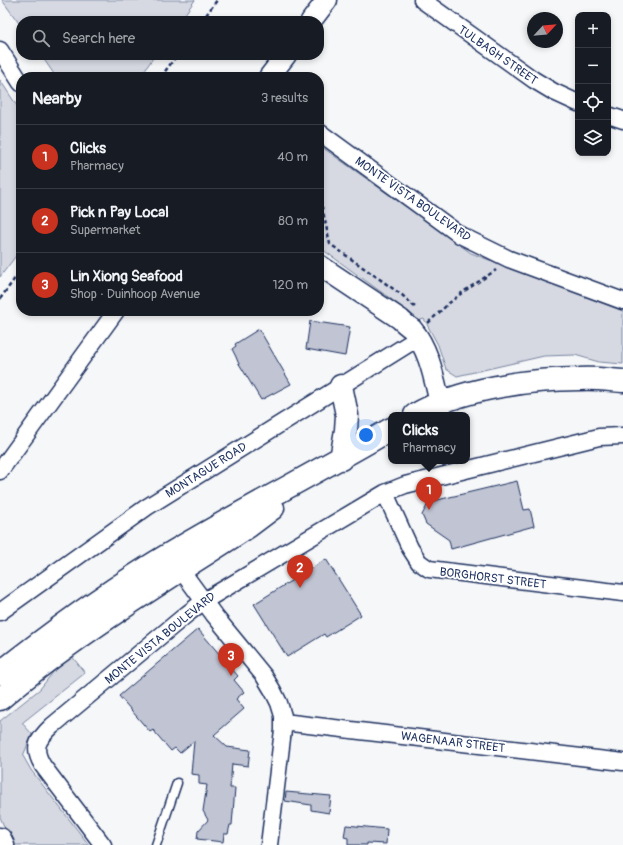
<!DOCTYPE html>
<meta charset="utf-8">
<style>
:root{--surface:#171b24;--page:#242831;--text:#f1f3f6;--muted:#9ea1a6;--line:#363941;--accent:#c8321e}
body{margin:0;font-family:Pangolin,sans-serif;background:var(--page);color:var(--text)}
.controls{position:absolute;right:12px;top:12px;display:grid;overflow:hidden;border-radius:8px;box-shadow:0 2px 6px #0003}
.controls button{width:36px;height:36px;display:grid;place-items:center;padding:0;border:0;border-bottom:1px solid var(--line);background:var(--surface);color:var(--text);font:20px sans-serif}
.compass{position:absolute;left:527px;top:12px;width:36px;height:36px;border-radius:50%;background:var(--surface);box-shadow:0 2px 6px #0003;rotate:64deg}
.you{position:absolute;left:366px;top:435px;width:14px;height:14px;margin:-10px;border:3px solid #fff;border-radius:50%;background:#1a73e8;box-shadow:0 0 0 6px #1a73e833}
.badge{display:grid;place-items:center;width:26px;height:26px;border-radius:50%;background:var(--accent);color:#fff;font-size:13px;font-weight:700}
.pin{position:absolute;translate:-50% -33px;filter:drop-shadow(0 1px 2px #0008)}
.pin::after{content:'';position:absolute;top:21px;width:14px;height:12px;background:inherit;clip-path:polygon(0 0,100% 0,50% 100%)}
.popup{position:absolute;left:388px;top:412px;width:82px;height:52px;box-sizing:border-box;display:grid;place-content:center;border-radius:8px;background:var(--surface);filter:drop-shadow(0 1px 3px #0005);font-size:13px;white-space:nowrap;color:var(--muted)}
.popup b{font-size:15px;color:var(--text)}
.popup::after{content:'';position:absolute;left:50%;top:100%;margin-left:-8px;border:8px solid transparent;border-top-color:var(--surface)}
.list{margin:0;padding:0;list-style:none}
h2{display:flex;justify-content:space-between;align-items:center;height:52px;margin:0;padding:0 16px;font-size:17px}
h2 small{font-size:13px;font-weight:400;color:var(--muted)}
.list li{display:grid;grid-template-columns:26px 1fr auto;gap:12px;align-items:center;box-sizing:border-box;height:64px;padding:0 16px;border-top:1px solid var(--line)}
.list b{display:block;font-size:15px;white-space:nowrap}
.list p{margin:0;font-size:13px;white-space:nowrap;color:var(--muted)}
.list em{font-size:13px;font-style:normal;color:var(--muted)}
.icon{flex:none;width:22px;height:22px;fill:none;stroke:currentColor;stroke-width:2;stroke-linecap:round;stroke-linejoin:round}
.map{position:relative;flex:none;width:623px;height:845px;overflow:hidden}
.search{position:absolute;background:var(--surface);box-shadow:0 2px 6px #0003;left:16px;top:16px;width:308px;height:44px;display:flex;align-items:center;gap:10px;box-sizing:border-box;padding:0 14px;border-radius:16px;color:var(--muted);font-size:15px}
.panel{position:absolute;background:var(--surface);box-shadow:0 2px 6px #0003;left:16px;top:72px;width:308px;height:244px;border-radius:16px}
.map>svg:first-child{display:block}
.green{fill:#d6d9e2;stroke:#7884a0}
.building{fill:#c0c4d3;stroke:#1b2f5e}
.lines{fill:none;stroke-linecap:round;stroke-linejoin:round}
.service-casing{stroke:#1b2f5e;stroke-width:11}
.minor-casing{stroke:#1b2f5e;stroke-width:19}
.tertiary-casing{stroke:#1b2f5e;stroke-width:23}
.secondary-casing{stroke:#1b2f5e;stroke-width:25}
.motorway-casing{stroke:#1b2f5e;stroke-width:25}
.path{stroke:#1b2f5e;stroke-width:2.5;stroke-dasharray:4 3;stroke-linecap:butt}
.service{stroke:#fff;stroke-width:8}
.minor{stroke:#fff;stroke-width:16}
.tertiary{stroke:#fff;stroke-width:20}
.secondary{stroke:#fff;stroke-width:22}
.motorway{stroke:#fff;stroke-width:22}
.labels{text-anchor:middle;stroke-width:3.5;stroke-linejoin:round;paint-order:stroke}
.street-label{font-size:12px;fill:#1b2f5e;stroke:#fff}
</style>
<div class="map">
<svg width="623" height="845" viewBox="0 0 623 845">
<rect width="100%" height="100%" fill="#f6f7f9"/>
<filter id="ink" filterUnits="userSpaceOnUse"><feTurbulence type="fractalNoise" baseFrequency=".025" numOctaves="2"/><feDisplacementMap in="SourceGraphic" scale="8" xChannelSelector="R" yChannelSelector="G"/><feConvolveMatrix kernelMatrix="1 2 1 2 8 2 1 2 1" color-interpolation-filters="sRGB"/></filter>
<g filter="url(#ink)">
<!-- green -->
<path class="green" d="M 2,0 L 195,0 L 180,21 L 21,21 L 21,26 Z
M 41,55 L 155,55 L 140,77 L 56,77 Z
M 0,80 L 21,112 L 21,249 L 0,277 Z
M 319,145 L 471,253 L 623,311 L 623,364 L 599,362 L 575,355 L 544,356 L 457,376 L 446,369 L 438,345 L 424,319 L 418,321 L 406,310 L 319,247 Z
M 71,655 L 85,673 L 22,723 L 32,734 L 23,756 L 31,770 L 89,845 L 12,845 L 0,817 L 0,721 L 40,689 L 61,662 Z"/>
<!-- building -->
<path class="building" d="M 310,321 L 350,327 L 345,356 L 306,349 Z
M 259,329 L 291,384 L 261,400 L 238,362 L 236,357 L 232,349 L 236,346 L 235,344 Z
M 517,481 L 524,510 L 530,509 L 534,526 L 451,549 L 449,540 L 426,524 L 422,515 L 429,502 Z
M 326,559 L 361,615 L 326,637 L 324,634 L 287,657 L 254,604 Z
M 198,629 L 238,676 L 234,680 L 244,692 L 236,699 L 244,709 L 214,735 L 227,747 L 250,750 L 248,766 L 232,764 L 230,788 L 235,788 L 232,825 L 230,825 L 228,834 L 224,834 L 223,842 L 197,839 L 198,831 L 208,820 L 203,811 L 207,785 L 199,784 L 199,775 L 191,774 L 194,741 L 180,753 L 175,748 L 171,751 L 153,730 L 150,732 L 119,696 Z
M 286,792 L 331,796 L 329,813 L 311,810 L 311,805 L 285,801 Z
M 346,825 L 387,829 L 386,844 L 367,843 L 367,845 L 348,845 L 348,838 L 344,837 Z"/>
<g class="lines">
<!-- service casing -->
<g class="service-casing">
<path id="service" d="M 156,845 L 177,783"/>
</g>
<!-- minor casing -->
<g class="minor-casing">
<path id="minor" d="M 422,0 L 534,80 L 554,92 L 578,103
M 0,50 L 21,83
M 608,115 L 623,120
M 319,132 L 460,235 L 509,259 L 623,301
M 0,471 L 116,311
M 385,493 L 410,548 L 419,562 L 429,569 L 623,593
M 171,566 L 181,570 L 214,615 L 264,676 L 273,691 L 279,703 L 283,716 L 283,730 L 269,845
M 0,612 L 147,507 L 418,338
M 283,722 L 623,762
M 103,845 L 43,766 C 32,748 37,740 52,726 L 187,614 L 204,601 L 385,493 L 405,485 L 599,437 L 623,436"/>
</g>
<!-- tertiary casing -->
<g class="tertiary-casing">
<path id="tertiary" d="M 311,21 L 327,0
M 269,77 L 286,55
M 319,265 L 400,319 C 404,323 408,326 412,329 C 429,349 434,378 440,403"/>
</g>
<!-- secondary casing -->
<g class="secondary-casing">
<path id="secondary" d="M 415,415 C 459,389 529,379 580,379 C 594,378 609,380 623,381
M 341,459 L 346,430 L 347,415 L 341,386
M 0,673 C 48,635 97,599 148,567 C 227,518 311,476 391,429
M 0,699 C 77,633 165,581 249,526 L 273,508"/>
</g>
<!-- motorway casing -->
<g class="motorway-casing">
<path id="motorway" d="M 0,839 L 3,845"/>
</g>
<!-- path -->
<path class="path" d="M 202,21 L 217,0
M 161,77 L 177,55
M 319,193 L 330,244 L 402,295 L 417,309
M 0,299 L 21,270
M 428,323 L 448,304 L 463,292 L 496,270"/>
<!-- service -->
<use href="#service" class="service"/>
<!-- minor -->
<use href="#minor" class="minor"/>
<!-- tertiary -->
<use href="#tertiary" class="tertiary"/>
<!-- secondary -->
<use href="#secondary" class="secondary"/>
<!-- motorway -->
<use href="#motorway" class="motorway"/>
</g>
</g>
<g class="labels">
<!-- street labels -->
<g class="street-label">
<text transform="translate(498 55) rotate(35)" y="4">TULBAGH STREET</text>
<text transform="translate(413 199) rotate(35)" y="4">MONTE VISTA BOULEVARD</text>
<text transform="translate(206 470) rotate(-32)" y="4">MONTAGUE ROAD</text>
<text transform="translate(493 578) rotate(7)" y="4">BORGHORST STREET</text>
<text transform="translate(160 638) rotate(-39)" y="4">MONTE VISTA BOULEVARD</text>
<text transform="translate(453 742) rotate(7)" y="4">WAGENAAR STREET</text>
</g>
</g>
</svg>
<div class="controls">
<button>+</button>
<button>−</button>
<button><svg class="icon" aria-label="locate" viewBox="0 0 24 24"><circle cx="12" cy="12" r="6"/><path d="M12 2v4M12 18v4M2 12h4M18 12h4"/></svg></button>
<button><svg class="icon" aria-label="layers" viewBox="0 0 24 24"><path d="M12 4l9 5-9 5-9-5zM3 14l9 5 9-5"/></svg></button>
</div>
<svg class="compass" viewBox="-18 -18 36 36"><path d="M0-13l5 13h-10z" fill="#e53935"/><path d="M0 13l5-13h-10z" fill="#9ea1a6"/></svg>
<div class="you"></div>
<div class="pin badge" style="left:429px;top:510px">1</div>
<div class="popup"><b>Clicks</b>Pharmacy</div>
<div class="pin badge" style="left:300px;top:588px">2</div>
<div class="pin badge" style="left:231px;top:676px">3</div>
<div class="search"><svg class="icon" aria-label="search" viewBox="0 0 24 24"><circle cx="10" cy="10" r="6"/><path d="M15 15l6 6"/></svg>Search here</div>
<section class="panel">
<h2>Nearby<small>3 results</small></h2>
<ul class="list">
<li><span class="badge">1</span><div><b>Clicks</b><p>Pharmacy</p></div><em>40 m</em></li>
<li><span class="badge">2</span><div><b>Pick n Pay Local</b><p>Supermarket</p></div><em>80 m</em></li>
<li><span class="badge">3</span><div><b>Lin Xiong Seafood</b><p>Shop · Duinhoop Avenue</p></div><em>120 m</em></li>
</ul>
</section>
</div>
